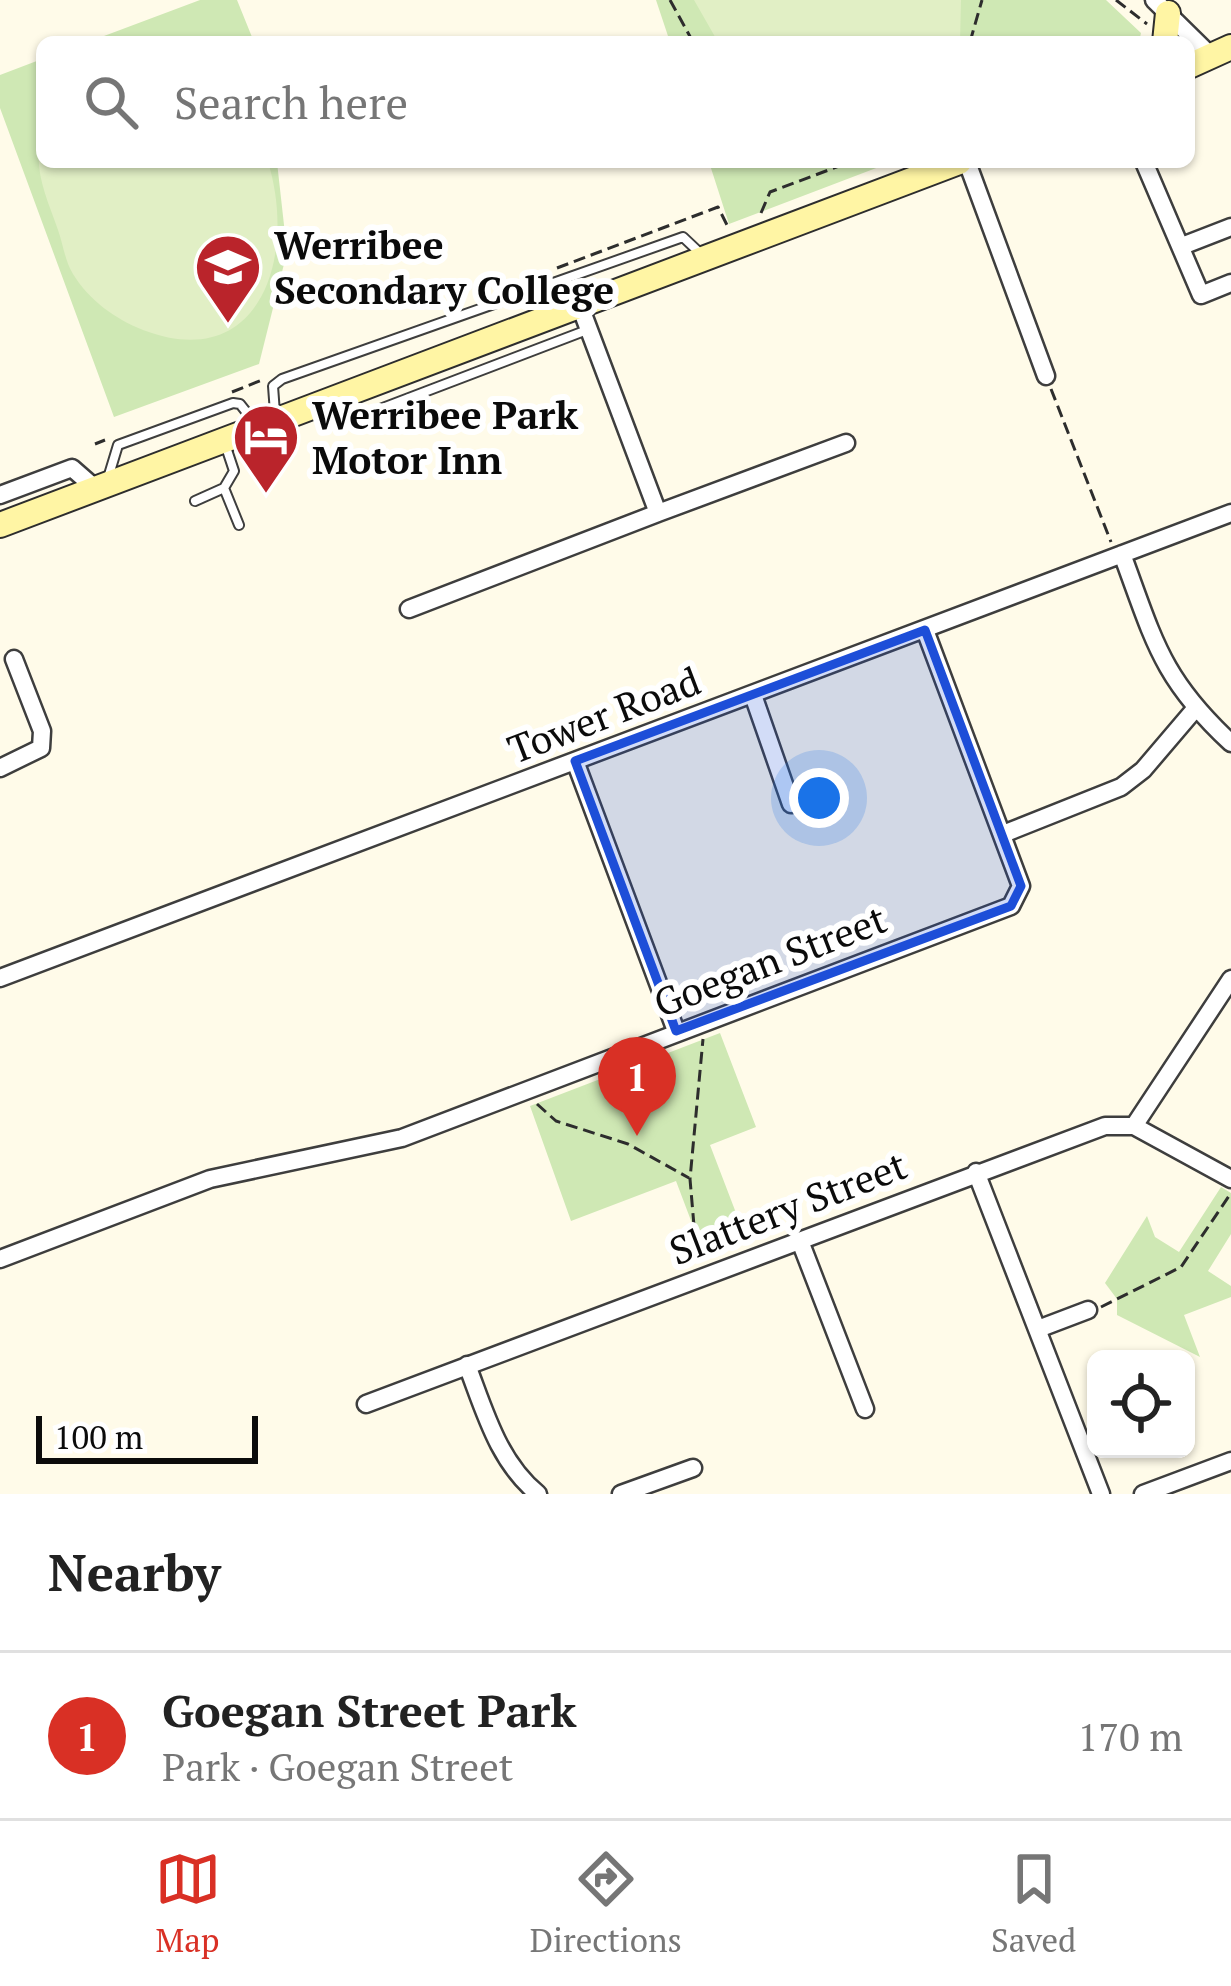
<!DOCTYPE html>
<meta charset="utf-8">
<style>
:root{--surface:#fff;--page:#f2f2f2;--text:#222;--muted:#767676;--line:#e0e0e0;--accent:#d93025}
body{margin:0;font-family:"PT Serif",serif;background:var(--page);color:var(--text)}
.controls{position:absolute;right:36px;bottom:36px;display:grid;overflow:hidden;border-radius:18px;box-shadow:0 3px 9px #0004}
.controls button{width:108px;height:108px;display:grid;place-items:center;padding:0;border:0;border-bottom:3px solid var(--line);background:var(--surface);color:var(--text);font:60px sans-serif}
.scale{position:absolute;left:36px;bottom:30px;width:222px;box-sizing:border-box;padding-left:12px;border:6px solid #0b0b0b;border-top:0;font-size:33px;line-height:42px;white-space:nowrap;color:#0b0b0b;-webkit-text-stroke:9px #fff;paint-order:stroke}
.you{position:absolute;left:819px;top:798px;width:42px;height:42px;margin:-30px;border:9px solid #fff;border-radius:50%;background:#1a73e8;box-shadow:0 0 0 18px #1a73e833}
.badge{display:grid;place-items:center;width:78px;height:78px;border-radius:50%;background:var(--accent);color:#fff;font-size:39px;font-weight:700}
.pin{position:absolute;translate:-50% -99px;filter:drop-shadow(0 3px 6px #0008)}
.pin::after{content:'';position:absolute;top:63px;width:42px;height:36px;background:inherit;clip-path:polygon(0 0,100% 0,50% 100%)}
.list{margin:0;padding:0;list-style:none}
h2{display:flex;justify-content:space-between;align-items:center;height:156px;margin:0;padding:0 48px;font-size:51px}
h2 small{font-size:39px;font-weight:400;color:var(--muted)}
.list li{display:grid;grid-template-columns:78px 1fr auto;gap:36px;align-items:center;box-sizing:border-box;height:168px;padding:0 48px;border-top:3px solid var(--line)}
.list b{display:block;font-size:45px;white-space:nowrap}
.list p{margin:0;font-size:39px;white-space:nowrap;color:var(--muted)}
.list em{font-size:39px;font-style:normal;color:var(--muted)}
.icon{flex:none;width:66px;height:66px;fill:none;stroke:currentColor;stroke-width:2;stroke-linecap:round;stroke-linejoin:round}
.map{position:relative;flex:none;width:1231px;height:1494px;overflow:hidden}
.search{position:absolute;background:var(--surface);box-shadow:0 3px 9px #0004;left:36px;right:36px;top:36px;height:132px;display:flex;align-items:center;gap:30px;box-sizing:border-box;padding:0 42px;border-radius:18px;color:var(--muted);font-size:45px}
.sheet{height:324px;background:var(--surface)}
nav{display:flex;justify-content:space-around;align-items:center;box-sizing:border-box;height:168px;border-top:3px solid var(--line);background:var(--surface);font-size:33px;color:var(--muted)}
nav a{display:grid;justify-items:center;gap:6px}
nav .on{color:var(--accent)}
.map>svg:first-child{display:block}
.green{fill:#cfe8b4}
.pitch{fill:#e1efc5}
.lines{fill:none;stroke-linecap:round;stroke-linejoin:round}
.service-casing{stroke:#3e3e3e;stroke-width:12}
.minor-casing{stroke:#3e3e3e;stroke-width:21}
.secondary-casing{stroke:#2d2d2d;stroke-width:28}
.path{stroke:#2d2d2d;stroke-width:3;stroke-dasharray:12 6;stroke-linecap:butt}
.service{stroke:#fff;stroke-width:8}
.minor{stroke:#fff;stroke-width:16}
.secondary{stroke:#fff5a4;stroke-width:24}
.marked{fill:#1d4ed8;fill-opacity:0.2;stroke:#1d4ed8;stroke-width:9;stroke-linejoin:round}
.labels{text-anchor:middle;stroke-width:12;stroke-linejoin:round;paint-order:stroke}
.poi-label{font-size:39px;font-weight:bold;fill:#0b0b0b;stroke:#fff;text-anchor:start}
.street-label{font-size:39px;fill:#0b0b0b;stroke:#fff}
</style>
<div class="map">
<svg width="1231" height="1494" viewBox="0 0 1231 1494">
<rect width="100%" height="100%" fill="#fffbe9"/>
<!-- green -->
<path class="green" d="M 200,0 L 237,0 L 254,42 L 88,42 Z
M 656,0 L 1106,0 L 1141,33 L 1139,42 L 670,42 Z
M 42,59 L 42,162 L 277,162 L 287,252 L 259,364 L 114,417 L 0,108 L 0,75 Z
M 709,162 L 892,162 L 729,224 Z
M 720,1033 L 756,1127 L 710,1145 L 746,1239 L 704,1255 L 676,1181 L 571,1221 L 530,1106 Z
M 1221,1187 L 1231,1193 L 1231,1234 L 1208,1271 L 1231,1286 L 1231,1297 L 1184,1315 L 1200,1357 L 1117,1315 L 1117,1299 L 1105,1283 L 1147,1216 L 1155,1237 L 1179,1252 Z"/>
<!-- pitch -->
<path class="pitch" d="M 694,0 L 961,0 L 960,42 L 718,42 Z
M 42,133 L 42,162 L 268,162 C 297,255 261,375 143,330 C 115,319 89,300 73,274 C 65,261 63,244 58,230 C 46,196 32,168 42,133 Z"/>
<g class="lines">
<!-- service casing -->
<g class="service-casing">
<path id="service" d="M 544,284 L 554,311
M 338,404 L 357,414 L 372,412 L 587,330
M 275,413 L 273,386 L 282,379 L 683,237 L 701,254
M 225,444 L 234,471 L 224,488 L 239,525
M 108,478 L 118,445 L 233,403 L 240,404 L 255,423
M 195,501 L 224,488"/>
</g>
<!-- minor casing -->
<g class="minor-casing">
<path id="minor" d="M 1154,0 L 1212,57
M 967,162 L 1046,376
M 1144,162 L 1201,295 L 1231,283
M 1182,246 L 1231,227
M 0,495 L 72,468 L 96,489
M 658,513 L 846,443
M 1122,554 C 1154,640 1161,678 1231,743
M 409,609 L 658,513 L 580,306
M 753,695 L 791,804
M 575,761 L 676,1031
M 0,768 L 41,748 L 42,731 L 14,659
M 1003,834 L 1121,787 L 1143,770 L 1195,709
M 0,978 L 1231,513
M 1134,1126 L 1231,979
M 976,1172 L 1101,1494
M 800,1241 L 865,1409
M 0,1259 L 210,1179 L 402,1138 L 1011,906 L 1021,886 L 925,630
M 1038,1329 L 1088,1310
M 467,1365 C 485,1412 498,1461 538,1494
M 366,1404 L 1105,1126 L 1134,1126 L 1231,1179
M 621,1494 L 693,1468
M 1143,1494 L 1231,1461"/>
</g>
<!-- secondary casing -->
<g class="secondary-casing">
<path id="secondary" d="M 1165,42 L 1168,13
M 1189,66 L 1231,47
M 0,525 L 959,162"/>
</g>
<!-- path -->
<path class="path" d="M 670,0 L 693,42
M 1116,0 L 1147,24
M 970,42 L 982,0
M 761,213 L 770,192 L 850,162
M 557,268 L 718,207 L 728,227
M 1051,389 L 1111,542
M 232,392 L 262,380
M 95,444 L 105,440
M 537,1104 L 556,1121 L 628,1144 L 689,1178
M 697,1261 L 690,1179 L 703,1039
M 1101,1307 L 1181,1267 L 1229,1196"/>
<!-- service -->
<use href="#service" class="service"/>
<!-- minor -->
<use href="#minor" class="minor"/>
<!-- secondary -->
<use href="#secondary" class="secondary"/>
</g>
<!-- marked area -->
<path class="marked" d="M 925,630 L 1021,886 L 1011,906 L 676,1031 L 575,761 Z"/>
<!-- icons -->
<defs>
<g id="school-pin" transform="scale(3.45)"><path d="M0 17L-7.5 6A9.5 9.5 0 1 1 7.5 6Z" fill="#ba242b" stroke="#fff"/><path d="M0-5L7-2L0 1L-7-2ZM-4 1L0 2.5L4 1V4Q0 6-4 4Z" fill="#fff"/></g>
<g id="hotel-pin" transform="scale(3.45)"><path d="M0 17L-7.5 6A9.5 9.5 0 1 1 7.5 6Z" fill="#ba242b" stroke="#fff"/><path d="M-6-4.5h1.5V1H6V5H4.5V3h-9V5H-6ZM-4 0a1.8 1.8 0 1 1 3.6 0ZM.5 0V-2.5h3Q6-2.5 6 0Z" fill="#fff"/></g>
</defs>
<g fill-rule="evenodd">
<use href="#school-pin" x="228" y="267"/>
<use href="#hotel-pin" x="266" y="437"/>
</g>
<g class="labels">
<!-- poi labels -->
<g class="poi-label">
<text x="274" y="259">Werribee<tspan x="274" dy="45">Secondary College</tspan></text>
<text x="312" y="429">Werribee Park<tspan x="312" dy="45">Motor Inn</tspan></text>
</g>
<!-- street labels -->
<g class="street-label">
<text transform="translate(604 715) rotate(-21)" y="14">Tower Road</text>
<text transform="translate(770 961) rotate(-21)" y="14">Goegan Street</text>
<text transform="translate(788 1208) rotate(-21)" y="14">Slattery Street</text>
</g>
</g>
</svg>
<div class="controls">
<button><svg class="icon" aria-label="locate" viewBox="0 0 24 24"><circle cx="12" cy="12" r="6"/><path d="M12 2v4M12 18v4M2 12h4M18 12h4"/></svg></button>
</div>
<div class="scale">100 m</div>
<div class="you"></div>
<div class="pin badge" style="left:637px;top:1136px">1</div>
<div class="search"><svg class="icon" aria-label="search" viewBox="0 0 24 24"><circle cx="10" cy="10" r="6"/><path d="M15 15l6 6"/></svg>Search here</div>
</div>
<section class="sheet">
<h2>Nearby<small></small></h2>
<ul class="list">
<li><span class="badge">1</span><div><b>Goegan Street Park</b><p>Park · Goegan Street</p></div><em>170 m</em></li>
</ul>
</section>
<nav>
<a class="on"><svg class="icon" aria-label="map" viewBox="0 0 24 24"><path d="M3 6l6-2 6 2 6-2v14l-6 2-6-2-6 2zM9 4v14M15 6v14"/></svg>Map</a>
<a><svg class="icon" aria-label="directions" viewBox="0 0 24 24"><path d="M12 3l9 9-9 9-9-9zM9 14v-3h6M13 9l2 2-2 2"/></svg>Directions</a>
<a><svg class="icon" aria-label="saved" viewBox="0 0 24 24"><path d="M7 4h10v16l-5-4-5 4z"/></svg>Saved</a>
</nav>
